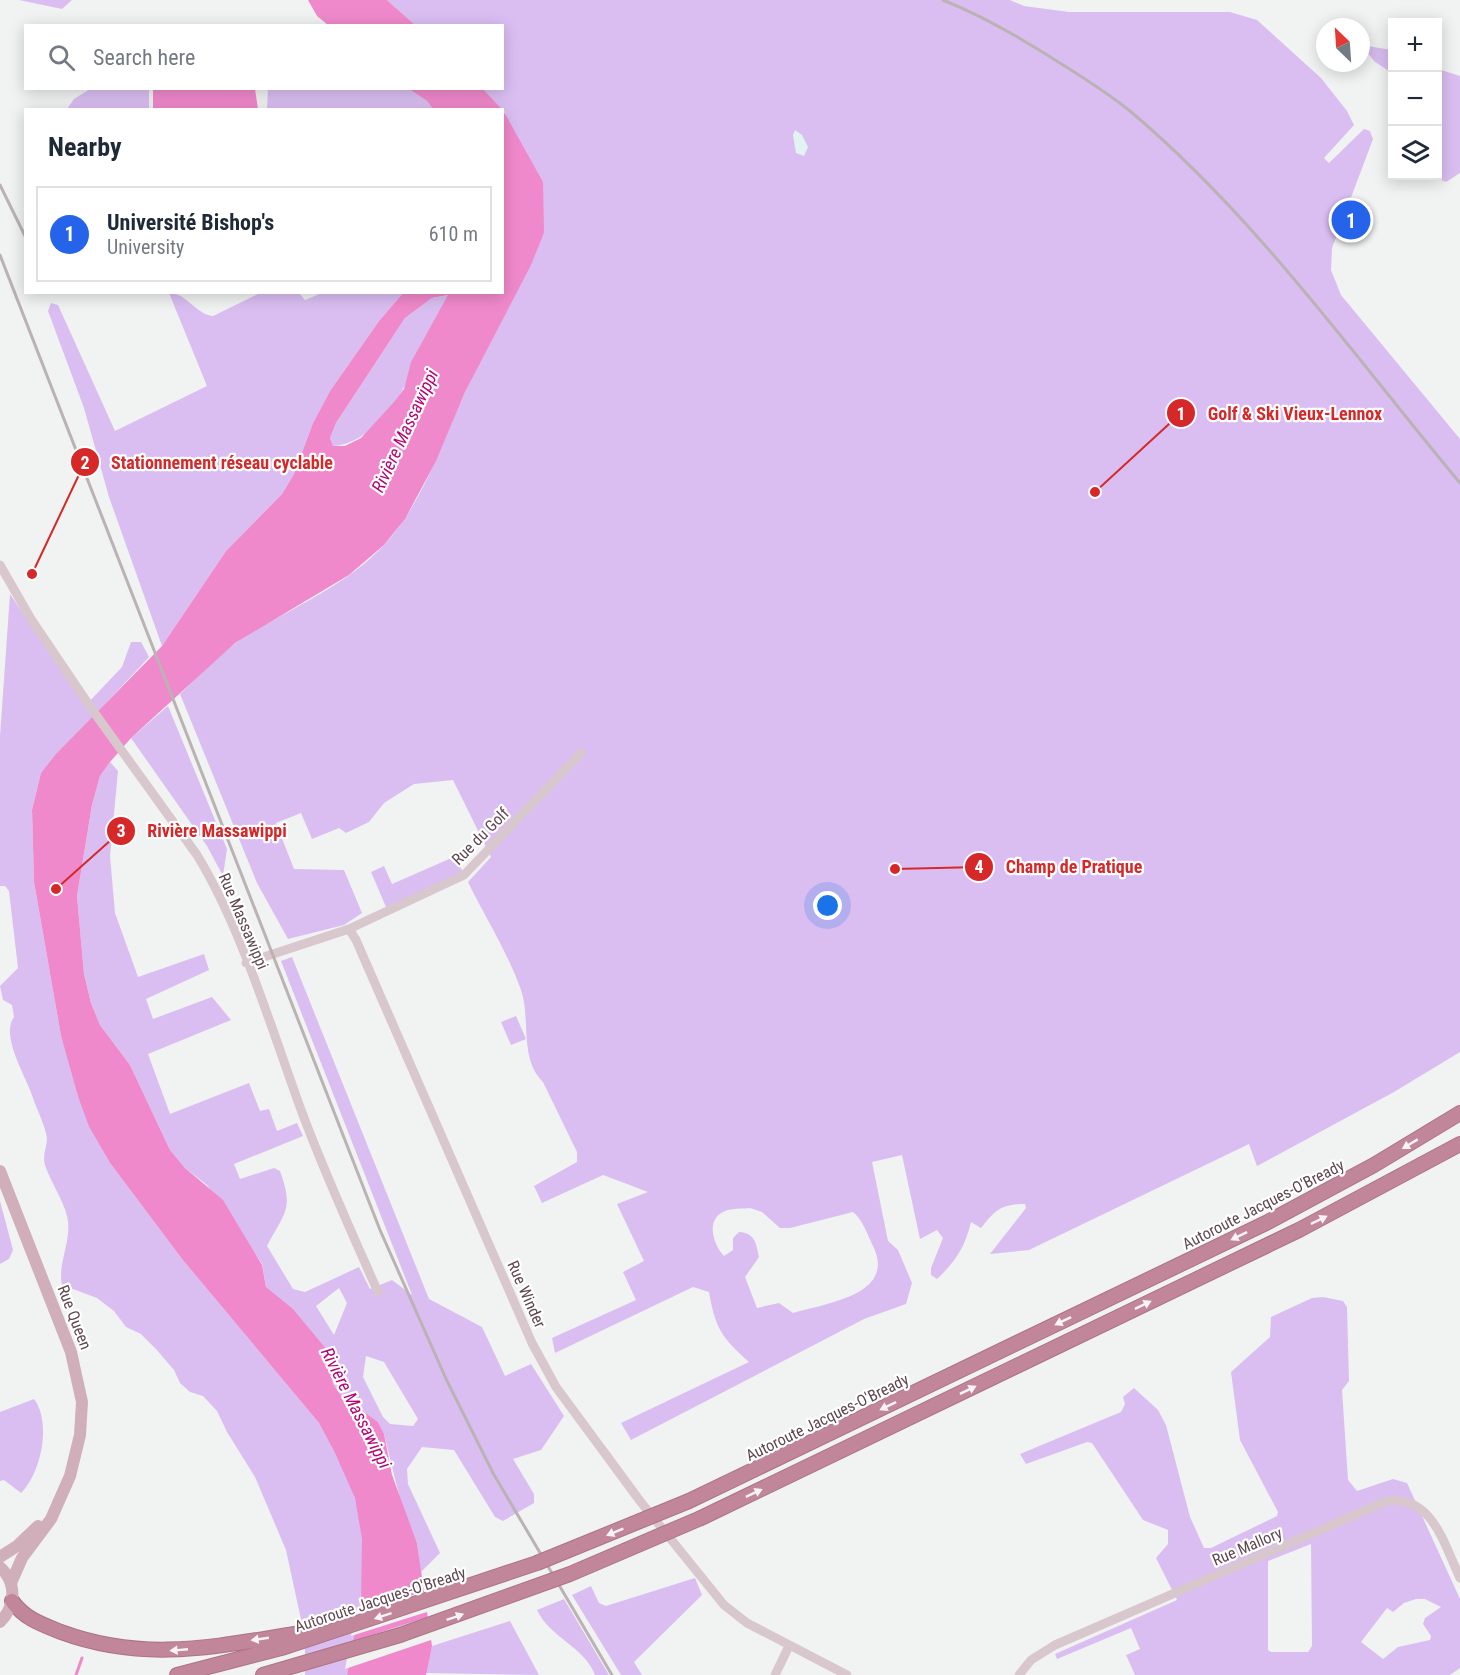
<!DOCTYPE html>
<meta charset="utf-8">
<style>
:root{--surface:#fff;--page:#f2f2f3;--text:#1f2937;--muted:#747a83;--line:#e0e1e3;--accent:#2563eb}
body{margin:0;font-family:"Roboto Condensed",sans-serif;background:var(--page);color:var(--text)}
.controls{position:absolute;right:18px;top:18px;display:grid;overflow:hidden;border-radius:0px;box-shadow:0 3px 15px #0003}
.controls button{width:54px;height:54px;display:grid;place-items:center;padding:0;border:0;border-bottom:2px solid var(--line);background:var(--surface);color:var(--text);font:30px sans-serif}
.compass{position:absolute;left:1316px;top:18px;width:54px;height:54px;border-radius:50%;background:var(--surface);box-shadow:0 3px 15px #0003;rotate:335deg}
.you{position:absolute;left:828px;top:906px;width:21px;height:21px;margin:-15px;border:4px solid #fff;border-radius:50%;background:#1a73e8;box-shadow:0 0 0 9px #1a73e833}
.badge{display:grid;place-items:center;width:39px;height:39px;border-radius:50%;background:var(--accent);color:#fff;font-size:20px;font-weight:700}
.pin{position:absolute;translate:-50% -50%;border:3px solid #fff;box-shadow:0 2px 6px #0006}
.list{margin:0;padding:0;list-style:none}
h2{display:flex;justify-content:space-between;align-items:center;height:78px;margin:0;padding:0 24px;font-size:26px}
h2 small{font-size:20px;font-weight:400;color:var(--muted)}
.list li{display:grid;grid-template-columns:39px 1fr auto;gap:18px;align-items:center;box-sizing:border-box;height:96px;margin:0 12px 12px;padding:0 12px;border:2px solid var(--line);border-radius:0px}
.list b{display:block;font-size:22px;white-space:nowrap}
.list p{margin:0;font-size:20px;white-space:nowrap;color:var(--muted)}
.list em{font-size:20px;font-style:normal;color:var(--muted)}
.icon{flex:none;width:33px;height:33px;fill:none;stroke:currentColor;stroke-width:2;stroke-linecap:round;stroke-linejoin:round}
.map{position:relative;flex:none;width:1460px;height:1675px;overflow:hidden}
.search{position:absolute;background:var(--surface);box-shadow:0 3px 15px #0003;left:24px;top:24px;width:480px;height:66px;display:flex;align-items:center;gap:15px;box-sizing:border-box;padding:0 21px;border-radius:0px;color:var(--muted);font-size:22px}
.panel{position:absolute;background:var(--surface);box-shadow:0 3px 15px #0003;left:24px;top:108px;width:480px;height:186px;border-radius:0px}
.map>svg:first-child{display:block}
.green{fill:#dabef2;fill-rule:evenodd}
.sand{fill:#e1f4f1}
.water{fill:#f089cb;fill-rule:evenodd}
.pier{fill:#f0f3f1}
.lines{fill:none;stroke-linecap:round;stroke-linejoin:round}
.stream{stroke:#f089cb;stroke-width:3}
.highway-casing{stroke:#ad7285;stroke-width:16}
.minor{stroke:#d8c7cd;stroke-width:9}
.major{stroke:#d0afbb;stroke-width:12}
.highway{stroke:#c1869a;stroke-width:14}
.rail{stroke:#bbb2b4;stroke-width:3}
.highway-bridge-casing{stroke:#ad7285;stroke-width:16;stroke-linecap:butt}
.highway-bridge{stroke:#c1869a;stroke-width:14}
.oneway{fill:#f9f3f5}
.labels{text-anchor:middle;stroke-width:4.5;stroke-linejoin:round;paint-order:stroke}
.street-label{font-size:16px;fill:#5f4750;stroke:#fff}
.water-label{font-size:18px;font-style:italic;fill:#b40675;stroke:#fff}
.leader{fill:none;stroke:#d62828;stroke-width:2}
.callout-dot{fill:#d62828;stroke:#fff;stroke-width:2}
.mark-label{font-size:18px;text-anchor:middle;font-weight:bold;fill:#fff}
.callout-label{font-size:18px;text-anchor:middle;font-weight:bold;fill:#d62828;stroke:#fff;stroke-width:4.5;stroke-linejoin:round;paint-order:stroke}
</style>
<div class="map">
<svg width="1460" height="1675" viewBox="0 0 1460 1675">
<rect width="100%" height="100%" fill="#f0f3f1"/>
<!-- green -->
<path class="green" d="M 19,0 L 72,0 L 62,9 Z
M 387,0 L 1010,0 L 1024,6 L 1069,12 L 1230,12 L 1257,20 L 1321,78 L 1347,111 L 1354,125 L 1324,158 L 1329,163 L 1364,129 L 1370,131 L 1373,139 L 1332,248 L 1331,270 L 1341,295 L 1460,439 L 1460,1052 L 1394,1092 L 1257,1166 L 1249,1144 L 1029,1250 L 990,1254 L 1026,1208 L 1025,1204 C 1001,1204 995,1210 981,1228 L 971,1222 C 965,1247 956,1261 937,1279 L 931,1275 L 931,1268 L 943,1238 L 937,1230 L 920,1239 L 902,1155 L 872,1162 L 888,1241 L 898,1250 L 912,1283 L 906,1304 L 864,1319 L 631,1440 L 621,1423 L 749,1362 C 722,1338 715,1328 709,1292 L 693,1287 L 555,1353 L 552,1338 L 636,1300 L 623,1272 L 644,1261 L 617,1204 L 648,1192 L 603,1175 L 542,1203 L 534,1186 L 577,1162 L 577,1152 L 543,1082 C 519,1059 531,1019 521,990 C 508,953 485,917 468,882 L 491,857 L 453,780 L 414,784 L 384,803 L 369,822 L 346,833 L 339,828 L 312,839 L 301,813 L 276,823 L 294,869 L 344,870 L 362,913 L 344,925 L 288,939 L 257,883 L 180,694 C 198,677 216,655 237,642 C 285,610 345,588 385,544 C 424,501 441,444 465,392 C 490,339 521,288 544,233 L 505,112 L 483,89 L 502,88 L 502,26 L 415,25 ZM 750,1208 L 762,1212 L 780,1228 L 790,1228 L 853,1212 C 862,1219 867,1233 872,1244 C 899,1295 826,1303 793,1313 L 779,1303 L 757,1308 L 745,1277 L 759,1257 C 756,1243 755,1233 739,1232 L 733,1238 L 733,1250 L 724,1256 C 713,1244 705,1219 725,1211 C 732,1208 743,1209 750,1208 Z
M 1361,45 L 1392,50 L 1392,73 L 1375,62 Z
M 1438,69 L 1460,76 L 1460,173 L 1446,182 L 1431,176 L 1438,176 Z
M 268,88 L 409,89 L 427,101 L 433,109 L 267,110 Z
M 90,89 L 149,89 L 149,109 L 67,109 L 74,99 Z
M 169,293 C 187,293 195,314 213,316 L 260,293 L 299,293 L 305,300 L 322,293 L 403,293 L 379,321 L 330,391 L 313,423 L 294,474 L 282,494 L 226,551 L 162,646 L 109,497 L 84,408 L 48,311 L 51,303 L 58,305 L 115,431 L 207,386 Z
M 449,295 C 441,314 428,330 419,348 C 412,361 410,378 402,391 C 388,415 362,445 333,446 L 330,438 L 336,423 L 405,318 L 432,298 Z
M 10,594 L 85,706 L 122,667 L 131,642 L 141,642 L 149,657 L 41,773 L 32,810 L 34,882 L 61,1036 L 89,1127 L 110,1163 L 182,1259 L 319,1423 C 332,1447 347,1472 355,1498 C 373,1555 358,1618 347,1675 L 305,1675 L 305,1638 L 286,1550 L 255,1477 L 227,1432 L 217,1411 L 203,1396 L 190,1392 L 180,1383 L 174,1370 L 156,1349 L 141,1334 L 126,1327 L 114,1311 L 97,1298 L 62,1285 C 57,1263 73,1239 67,1216 C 63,1199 51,1183 45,1165 C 42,1156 47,1147 47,1138 C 45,1125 37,1110 33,1098 C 26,1076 0,1036 14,1017 L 12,1005 L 3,1000 L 0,986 L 18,968 L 9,891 L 5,886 L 0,886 L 0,736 Z
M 168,706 L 227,849 L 223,876 L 207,846 L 131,738 Z
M 110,762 L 118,771 L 110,856 L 115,913 L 138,977 L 204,954 L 209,970 L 146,999 L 153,1019 L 212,997 L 231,1020 L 148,1054 L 170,1114 L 249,1083 L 260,1111 L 269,1109 L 277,1131 L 297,1123 L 303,1136 L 234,1164 L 240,1179 L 274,1168 L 280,1171 C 294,1210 285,1211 267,1246 L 293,1289 L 305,1292 L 359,1267 L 370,1289 L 392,1280 L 412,1295 L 281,961 L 292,957 L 429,1299 L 482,1327 L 505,1376 L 531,1364 L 564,1416 L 541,1450 L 513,1459 L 534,1494 L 534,1503 L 503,1521 L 495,1517 L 454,1450 L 422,1447 L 407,1469 L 408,1484 L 440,1553 L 421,1572 L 417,1543 L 401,1503 L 384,1434 L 378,1422 L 340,1394 L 333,1384 L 330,1358 L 266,1287 L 262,1264 L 207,1185 L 185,1168 L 170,1150 L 130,1065 L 100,1025 L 91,1003 L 84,974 L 77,896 L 92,805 L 100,776 ZM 339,1288 L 347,1303 L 334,1335 L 316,1306 ZM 366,1356 L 384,1362 L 418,1419 L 413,1426 L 390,1424 L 383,1417 L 363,1377 Z
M 456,856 L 463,873 L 386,907 L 371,872 L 384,866 L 392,884 Z
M 516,1016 L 526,1039 L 511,1045 L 501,1022 Z
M 0,1201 L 13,1250 L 9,1259 L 0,1264 Z
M 1323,1297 L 1343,1301 L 1347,1307 L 1349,1381 L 1342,1390 L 1348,1480 L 1357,1491 L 1393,1479 L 1407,1483 L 1460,1599 L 1460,1668 L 1450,1675 L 1135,1675 L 1126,1655 L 1140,1649 L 1131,1628 L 1057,1659 L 1055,1654 L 1177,1600 L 1156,1558 L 1168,1544 L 1168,1530 L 1143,1520 L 1092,1443 L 1087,1442 L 1026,1464 L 1020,1454 L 1121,1412 L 1125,1404 L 1123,1397 L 1134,1388 L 1158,1410 L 1166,1425 L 1190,1517 L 1204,1548 L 1211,1548 L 1277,1516 L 1278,1512 L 1240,1440 L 1231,1372 L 1270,1337 L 1271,1317 L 1312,1298 ZM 1311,1544 L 1312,1646 L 1308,1652 L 1271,1652 L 1268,1650 L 1268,1561 ZM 1416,1599 L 1425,1599 L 1441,1607 L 1425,1618 L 1423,1624 L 1431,1636 L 1430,1640 L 1398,1647 L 1383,1659 L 1361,1642 L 1387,1608 L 1393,1612 L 1404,1603 Z
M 34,1399 C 52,1423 41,1473 21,1493 L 4,1480 L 0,1481 L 0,1412 Z
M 695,1578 L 702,1595 L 634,1662 L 642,1675 L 621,1675 L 572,1595 L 591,1586 L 599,1603 L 606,1606 Z
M 564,1599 L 609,1675 L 595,1675 C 584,1646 551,1639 537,1610 Z
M 510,1621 L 539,1675 L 425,1673 L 432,1646 Z"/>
<!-- sand -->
<path class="sand" d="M 795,130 L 802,135 L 808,147 L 804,156 L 796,153 L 793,135 Z"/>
<!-- water -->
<path class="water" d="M 308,0 L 387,0 L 415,25 L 328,25 L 317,16 Z
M 153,89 L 255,89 L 258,109 L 153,109 Z
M 409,89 L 483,89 L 502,109 L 433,109 L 427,101 Z
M 503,110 L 543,182 L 544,233 L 531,265 L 465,392 L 436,461 L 405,519 L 384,545 L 349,575 L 235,643 L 131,738 L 110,762 L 100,776 L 92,805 L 77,896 L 84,974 L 91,1003 L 100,1025 L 130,1065 L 170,1150 L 185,1168 L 223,1200 L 262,1265 L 266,1287 L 293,1309 L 327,1350 L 333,1384 L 340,1394 L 378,1422 L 384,1434 L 392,1475 L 417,1543 L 432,1646 L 426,1675 L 347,1675 L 361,1599 L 362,1539 L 355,1498 L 335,1453 L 319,1423 L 182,1259 L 110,1163 L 89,1127 L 78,1096 L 61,1036 L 34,882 L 32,810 L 41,773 L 56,754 L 162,646 L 226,551 L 282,494 L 294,474 L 313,423 L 330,391 L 379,321 L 403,293 L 502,292 ZM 448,295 L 411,362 L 404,389 L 394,402 L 361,438 L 345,446 L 333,446 L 330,438 L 336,423 L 405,318 L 432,298 Z"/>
<!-- pier -->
<path class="pier" d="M 427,1591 L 430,1611 L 351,1636 L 356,1611 Z
M 431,1616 L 434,1639 L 345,1669 L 350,1642 Z"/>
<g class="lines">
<!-- stream -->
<path class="stream" d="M 76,1675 L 82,1658"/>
<!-- highway casing -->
<g class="highway-casing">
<path id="highway" d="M 689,1501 L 1266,1223 L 1374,1165 L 1460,1113
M 701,1518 L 1299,1230 L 1460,1144
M 12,1601 C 25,1619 41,1624 61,1632 C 151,1665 224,1644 314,1631
M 177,1675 L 285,1647 L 537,1563
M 263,1675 L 400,1635"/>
</g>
<!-- minor -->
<path class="minor" d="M 0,565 L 31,619 L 91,708 L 197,855 C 241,927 271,1027 300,1107 C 323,1170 351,1231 378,1292
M 349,929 L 356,940 L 532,1343 L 556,1387 L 640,1501 L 724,1605 L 747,1623 L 847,1675
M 246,963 L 349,929 L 464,875 L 581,753
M 775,1675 L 789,1646
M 1019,1675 L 1031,1660 L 1055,1645 L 1387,1501 C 1433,1495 1444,1545 1460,1578"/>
<!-- major -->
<path class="major" d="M 0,1171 L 71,1352 L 82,1402 L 80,1435 L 70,1476 L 51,1519 L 22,1558 L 11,1583
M 0,1557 L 17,1546 L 38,1526
M 0,1567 C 17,1583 16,1606 0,1622"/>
<!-- highway -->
<use href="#highway" class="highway"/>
<!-- rail -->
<path class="rail" d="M 943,0 C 978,14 1012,33 1044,53 C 1073,71 1103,89 1130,111 C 1257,218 1354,356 1460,483
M 0,185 L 26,238
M 0,255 L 380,1230 L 447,1381 L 493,1473 L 612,1675"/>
<!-- highway-bridge casing -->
<g class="highway-bridge-casing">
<path id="highway-bridge" d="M 537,1563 L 689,1501
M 400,1635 L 570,1574 L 701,1518"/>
</g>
<!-- highway-bridge -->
<use href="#highway-bridge" class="highway-bridge"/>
</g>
<!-- one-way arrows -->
<defs><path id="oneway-solid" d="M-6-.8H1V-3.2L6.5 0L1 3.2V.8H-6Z" transform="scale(1.5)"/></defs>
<g class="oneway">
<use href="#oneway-solid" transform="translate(1410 1144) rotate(149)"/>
<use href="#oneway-solid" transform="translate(1319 1220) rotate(-26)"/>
<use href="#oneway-solid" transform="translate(1239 1236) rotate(154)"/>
<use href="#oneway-solid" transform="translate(1143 1305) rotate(-26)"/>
<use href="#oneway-solid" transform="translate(1063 1321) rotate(154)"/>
<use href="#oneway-solid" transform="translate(968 1390) rotate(-26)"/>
<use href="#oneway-solid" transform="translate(888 1406) rotate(154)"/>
<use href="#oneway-solid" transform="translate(754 1493) rotate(-25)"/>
<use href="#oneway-solid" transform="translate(615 1532) rotate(158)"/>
<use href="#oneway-solid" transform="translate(383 1616) rotate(162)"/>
<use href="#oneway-solid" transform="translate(455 1617) rotate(-19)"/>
<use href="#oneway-solid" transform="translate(260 1639) rotate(172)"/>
<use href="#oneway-solid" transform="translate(179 1650) rotate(175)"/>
</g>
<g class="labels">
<!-- street labels -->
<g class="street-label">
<text transform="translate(480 836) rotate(-45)" y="6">Rue du Golf</text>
<text transform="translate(244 921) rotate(67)" y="6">Rue Massawippi</text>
<text transform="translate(1263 1204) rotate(-27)" y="6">Autoroute Jacques-O'Bready</text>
<text transform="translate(527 1294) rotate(66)" y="6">Rue Winder</text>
<text transform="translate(75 1317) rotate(69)" y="6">Rue Queen</text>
<text transform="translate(827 1417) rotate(-26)" y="6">Autoroute Jacques-O'Bready</text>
<text transform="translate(1247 1546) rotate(-23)" y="6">Rue Mallory</text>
<text transform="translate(380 1599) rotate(-18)" y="6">Autoroute Jacques-O'Bready</text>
</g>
<!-- water labels -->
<g class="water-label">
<text transform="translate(405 431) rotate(-65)" y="6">Rivière Massawippi</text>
<text transform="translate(356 1408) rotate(63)" y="6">Rivière Massawippi</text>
</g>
</g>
<!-- callouts -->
<path class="leader" d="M1095 492L1181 413M32 574L85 462M56 889L121 831M895 869L979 867"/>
<g class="callout-dot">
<circle cx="1095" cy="492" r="6"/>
<circle cx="32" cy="574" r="6"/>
<circle cx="56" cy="889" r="6"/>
<circle cx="895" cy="869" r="6"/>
<circle cx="1181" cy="413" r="15"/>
<circle cx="85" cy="462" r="15"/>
<circle cx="121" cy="831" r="15"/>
<circle cx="979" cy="867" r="15"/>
</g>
<g class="mark-label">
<text x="1181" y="420">1</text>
<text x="85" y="469">2</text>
<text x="121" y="837">3</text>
<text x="979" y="873">4</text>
</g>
<g class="callout-label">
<text x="1295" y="420">Golf &amp; Ski Vieux-Lennox</text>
<text x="222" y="469">Stationnement réseau cyclable</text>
<text x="217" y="837">Rivière Massawippi</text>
<text x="1074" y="873">Champ de Pratique</text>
</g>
</svg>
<div class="controls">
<button>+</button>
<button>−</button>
<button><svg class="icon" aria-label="layers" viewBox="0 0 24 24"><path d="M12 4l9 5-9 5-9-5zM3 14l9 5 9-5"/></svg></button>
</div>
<svg class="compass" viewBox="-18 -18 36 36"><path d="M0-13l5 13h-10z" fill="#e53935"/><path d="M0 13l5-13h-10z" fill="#747a83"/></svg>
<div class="you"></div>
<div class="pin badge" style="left:1351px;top:220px">1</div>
<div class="search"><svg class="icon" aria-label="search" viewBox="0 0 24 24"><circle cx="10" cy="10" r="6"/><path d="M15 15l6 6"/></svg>Search here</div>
<section class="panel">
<h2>Nearby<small></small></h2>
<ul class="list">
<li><span class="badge">1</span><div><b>Université Bishop's</b><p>University</p></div><em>610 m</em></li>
</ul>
</section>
</div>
